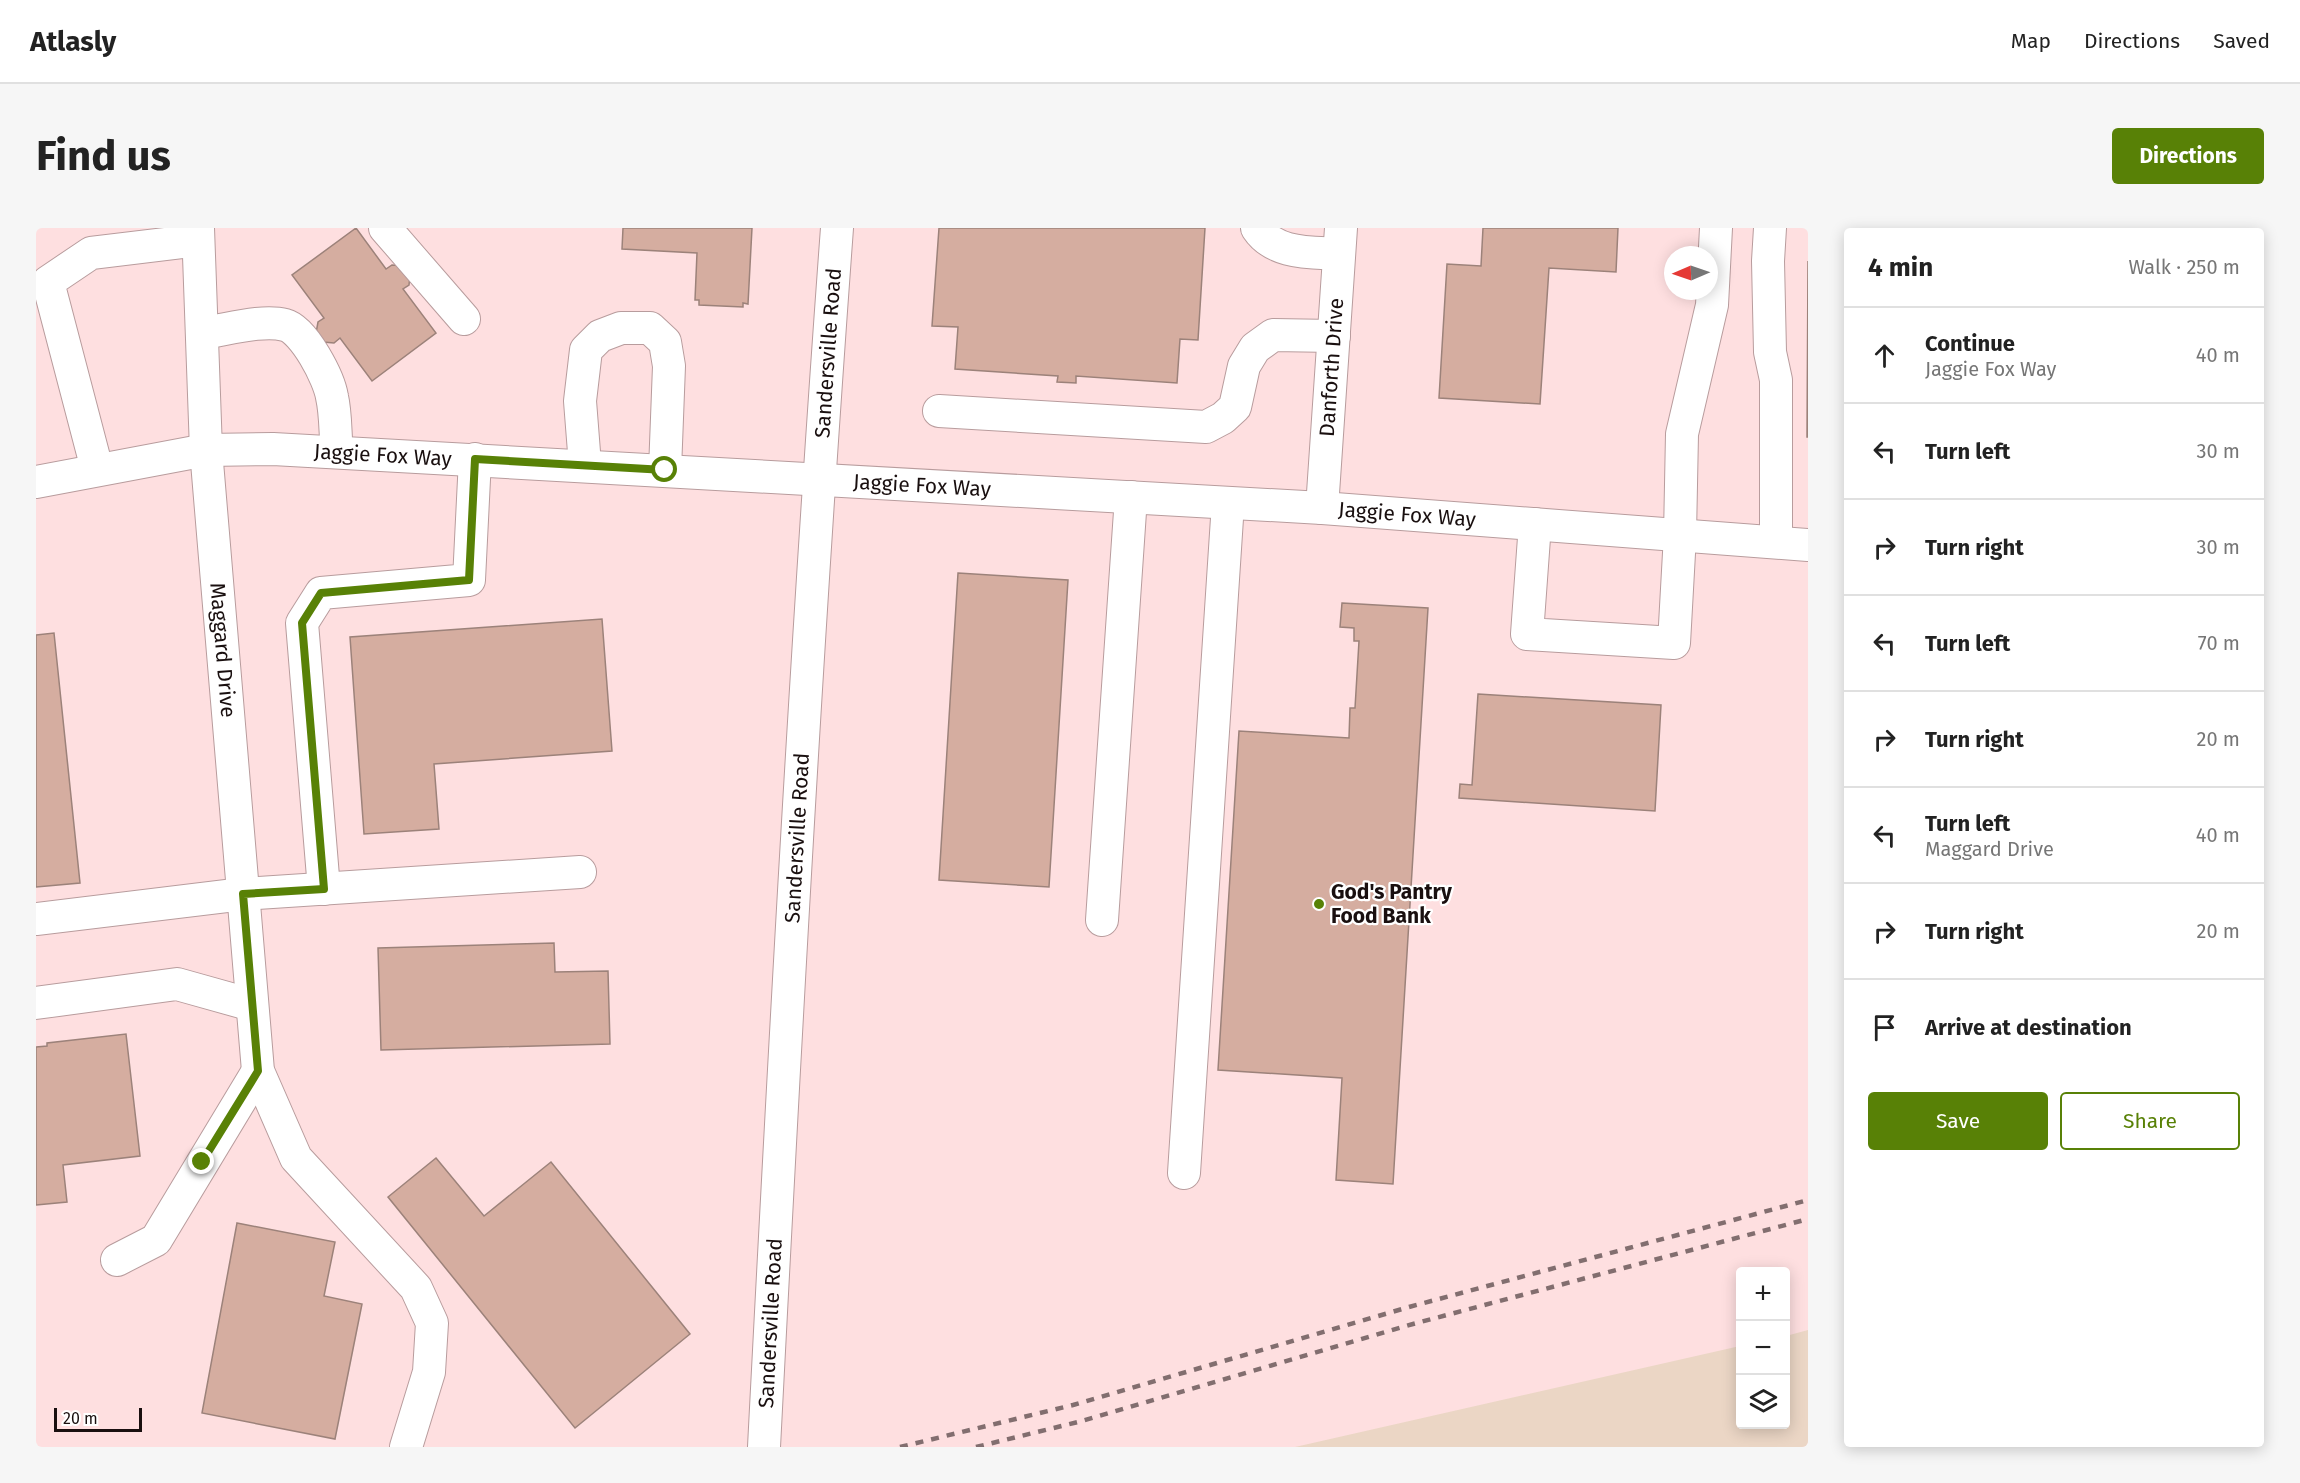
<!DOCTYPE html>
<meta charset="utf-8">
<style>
:root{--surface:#fff;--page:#f6f6f6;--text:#222;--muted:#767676;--line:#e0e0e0;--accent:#588106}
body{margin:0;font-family:"Fira Sans",sans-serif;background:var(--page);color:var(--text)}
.controls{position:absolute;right:18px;bottom:18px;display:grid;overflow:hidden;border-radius:6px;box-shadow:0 3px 15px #0003}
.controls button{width:54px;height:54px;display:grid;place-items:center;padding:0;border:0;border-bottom:2px solid var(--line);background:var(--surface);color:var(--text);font:30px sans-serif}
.compass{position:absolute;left:1628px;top:18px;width:54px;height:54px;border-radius:50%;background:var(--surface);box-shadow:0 3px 15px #0003;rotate:268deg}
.scale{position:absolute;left:18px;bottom:15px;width:88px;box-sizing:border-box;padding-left:6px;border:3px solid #190f0f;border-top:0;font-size:16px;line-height:21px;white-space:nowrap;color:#190f0f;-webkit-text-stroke:4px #fff;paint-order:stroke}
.stop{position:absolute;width:18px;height:18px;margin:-14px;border:4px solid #588106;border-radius:50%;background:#fff}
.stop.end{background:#588106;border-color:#fff;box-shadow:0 2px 6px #0008}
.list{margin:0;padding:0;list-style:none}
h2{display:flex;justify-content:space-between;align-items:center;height:78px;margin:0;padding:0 24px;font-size:26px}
h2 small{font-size:20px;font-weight:400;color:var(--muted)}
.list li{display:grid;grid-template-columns:39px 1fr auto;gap:18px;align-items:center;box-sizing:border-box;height:96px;padding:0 24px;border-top:2px solid var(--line)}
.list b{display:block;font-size:22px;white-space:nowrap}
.list p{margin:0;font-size:20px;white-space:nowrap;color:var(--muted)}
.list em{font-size:20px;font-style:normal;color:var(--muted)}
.actions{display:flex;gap:12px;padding:18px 24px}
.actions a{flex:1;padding:14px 0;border:2px solid var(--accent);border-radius:6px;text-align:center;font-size:21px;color:var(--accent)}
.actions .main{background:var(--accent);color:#fff}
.icon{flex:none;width:33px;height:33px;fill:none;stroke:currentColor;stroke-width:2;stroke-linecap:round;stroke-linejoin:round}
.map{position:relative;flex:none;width:1772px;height:1219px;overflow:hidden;border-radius:6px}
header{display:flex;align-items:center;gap:36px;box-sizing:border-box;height:84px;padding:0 30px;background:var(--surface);border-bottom:2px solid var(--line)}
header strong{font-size:28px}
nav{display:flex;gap:33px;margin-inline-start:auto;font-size:21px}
.intro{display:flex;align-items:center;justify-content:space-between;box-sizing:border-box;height:144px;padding:0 36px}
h1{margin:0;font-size:42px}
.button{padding:15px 27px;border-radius:6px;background:var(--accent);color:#fff;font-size:21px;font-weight:700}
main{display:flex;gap:36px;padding:0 36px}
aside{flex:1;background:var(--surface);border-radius:6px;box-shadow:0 3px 15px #0003}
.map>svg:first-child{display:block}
.green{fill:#ebd6c5}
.building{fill:#d5ada0;stroke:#9c827a;stroke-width:1.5}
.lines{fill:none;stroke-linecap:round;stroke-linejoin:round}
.minor-casing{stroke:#b89c9d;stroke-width:34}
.minor{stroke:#fff;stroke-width:32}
.rail{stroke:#826e6f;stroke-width:4.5;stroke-dasharray:8 8;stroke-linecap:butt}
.route{stroke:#588106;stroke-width:8}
.poi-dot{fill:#588106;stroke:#fff;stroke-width:2}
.labels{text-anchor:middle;stroke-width:4.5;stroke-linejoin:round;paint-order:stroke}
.street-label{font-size:21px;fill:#190f0f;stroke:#fff}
.poi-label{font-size:21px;font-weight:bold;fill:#190f0f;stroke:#fff;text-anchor:start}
</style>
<header>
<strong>Atlasly</strong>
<nav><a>Map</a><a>Directions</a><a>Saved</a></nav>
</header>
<div class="intro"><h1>Find us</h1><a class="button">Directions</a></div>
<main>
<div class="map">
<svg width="1772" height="1219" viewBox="0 0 1772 1219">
<rect width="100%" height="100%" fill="#fedfe0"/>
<!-- green -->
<path class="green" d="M 1772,1102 L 1772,1219 L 1259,1219 L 1704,1118 L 1704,1196 L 1750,1196 L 1750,1108 Z"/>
<!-- building -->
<path class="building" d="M 320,0 L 350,41 L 356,37 L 367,38 L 374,47 L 373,57 L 367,61 L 400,105 L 336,153 L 304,110 L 298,115 L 287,114 L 280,105 L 282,94 L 288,90 L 256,47 Z
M 587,0 L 716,0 L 712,76 L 707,75 L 707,79 L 663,77 L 663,72 L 659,72 L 661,25 L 586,21 Z
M 903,0 L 1169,0 L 1162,112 L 1144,111 L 1141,155 L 1040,148 L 1040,155 L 1021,154 L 1022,148 L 919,141 L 922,99 L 896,98 Z
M 1447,0 L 1582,0 L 1580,44 L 1513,40 L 1504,176 L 1403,170 L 1411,36 L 1445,38 Z
M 1772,33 L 1772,209 L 1771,209 Z
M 922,345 L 1032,352 L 1013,659 L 903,652 Z
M 1306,375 L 1392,380 L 1357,956 L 1300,952 L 1306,850 L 1182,842 L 1203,503 L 1313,510 L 1314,480 L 1319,480 L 1323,413 L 1318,413 L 1318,400 L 1304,399 Z
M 566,391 L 576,523 L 398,536 L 403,601 L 328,606 L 314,409 Z
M 18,405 L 44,655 L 0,659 L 0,407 Z
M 1442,466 L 1625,477 L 1619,583 L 1423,570 L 1424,556 L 1436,557 Z
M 518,715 L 519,744 L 572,743 L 574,816 L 345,822 L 342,720 Z
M 90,806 L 104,928 L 27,937 L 31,974 L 0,977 L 0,819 L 11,818 L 11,815 Z
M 400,930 L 448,988 L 515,934 L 654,1106 L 539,1200 L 352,969 Z
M 201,995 L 299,1014 L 288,1068 L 326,1076 L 299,1211 L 166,1185 Z"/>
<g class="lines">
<!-- minor casing -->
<g class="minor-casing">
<g id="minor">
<path id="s1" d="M 162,0 L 170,222 L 222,843 L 260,930 L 380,1060 L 396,1095 L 393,1144 L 370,1219"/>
<path d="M 349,0 L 428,91"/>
<path d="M 1221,0 C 1239,27 1275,24 1303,26"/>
<path d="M 1734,0 L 1732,33 L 1734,124 L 1740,152 L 1740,314"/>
<path d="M 166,105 C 190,102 226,91 249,97 C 268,102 293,150 296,169 C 300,186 299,206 301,224"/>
<path d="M 903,183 L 1170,199 L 1187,190 L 1199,179 L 1208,138 L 1219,120 L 1237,107 L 1298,108"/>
<path d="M 549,237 L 544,173 L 550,122 L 564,108 L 585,100 L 614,100 L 629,114 L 633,138 L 629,242"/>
<path d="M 61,241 L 12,54 L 55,25 L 162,12"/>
<path id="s2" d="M 0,254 L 170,222 L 237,221 L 1286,280 L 1772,317"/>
<path id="s3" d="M 1286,280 L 1305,0"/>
<path d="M 1499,296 L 1491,406 L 1638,415 L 1644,307 L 1646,206 L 1676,77 L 1680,0"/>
<path d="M 288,661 L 266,395 L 285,365 L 433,352 L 439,231"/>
<path d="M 0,691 L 207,666 L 544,644"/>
<path d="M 1066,692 L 1095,269"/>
<path d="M 0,775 L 141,756 L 216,777"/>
<path d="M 1148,945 L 1192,275"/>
<path d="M 81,1032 L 120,1012 L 222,843"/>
<path id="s4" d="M 728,1219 C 749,812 771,406 801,0"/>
</g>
</g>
<!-- minor -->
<use href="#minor" class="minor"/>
<!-- rail -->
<path class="rail" d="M 864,1219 L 1037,1177 L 1373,1079 L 1772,972
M 940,1219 L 1042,1194 L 1377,1096 L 1772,991"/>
</g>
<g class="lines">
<!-- route -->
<path class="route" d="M 166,934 L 222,843 L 207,666 L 288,661 L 266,395 L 285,365 L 433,352 L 439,231 L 629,242"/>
</g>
<!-- markers -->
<circle class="poi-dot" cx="1283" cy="676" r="6"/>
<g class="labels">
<!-- street labels -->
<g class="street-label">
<text dy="7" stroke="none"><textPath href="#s4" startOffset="1096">Sandersville Road</textPath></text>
<text dy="7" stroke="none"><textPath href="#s3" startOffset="141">Danforth Drive</textPath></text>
<text dy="7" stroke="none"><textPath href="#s2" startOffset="350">Jaggie Fox Way</textPath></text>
<text dy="7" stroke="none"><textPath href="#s2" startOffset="890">Jaggie Fox Way</textPath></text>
<text dy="7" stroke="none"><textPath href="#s2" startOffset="1376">Jaggie Fox Way</textPath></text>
<text dy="7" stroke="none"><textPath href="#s1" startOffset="423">Maggard Drive</textPath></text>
<text dy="7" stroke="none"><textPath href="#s4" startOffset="610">Sandersville Road</textPath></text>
<text dy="7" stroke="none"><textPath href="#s4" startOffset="124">Sandersville Road</textPath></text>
</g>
<!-- poi labels -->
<g class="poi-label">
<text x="1295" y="671">God's Pantry<tspan x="1295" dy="24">Food Bank</tspan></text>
</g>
</g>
</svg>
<div class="controls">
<button>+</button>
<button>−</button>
<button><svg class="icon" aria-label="layers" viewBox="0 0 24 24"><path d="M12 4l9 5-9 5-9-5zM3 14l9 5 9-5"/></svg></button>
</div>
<svg class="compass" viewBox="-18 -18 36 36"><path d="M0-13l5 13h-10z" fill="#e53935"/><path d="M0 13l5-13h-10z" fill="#767676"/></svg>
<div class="scale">20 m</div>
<div class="stop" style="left:629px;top:242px"></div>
<div class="stop end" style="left:166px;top:934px"></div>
</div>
<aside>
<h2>4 min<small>Walk · 250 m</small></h2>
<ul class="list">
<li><svg class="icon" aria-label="ahead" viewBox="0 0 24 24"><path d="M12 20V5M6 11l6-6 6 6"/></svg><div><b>Continue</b><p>Jaggie Fox Way</p></div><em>40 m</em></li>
<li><svg class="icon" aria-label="left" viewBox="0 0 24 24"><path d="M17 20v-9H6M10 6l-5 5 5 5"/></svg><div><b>Turn left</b></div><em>30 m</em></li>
<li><svg class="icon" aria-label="right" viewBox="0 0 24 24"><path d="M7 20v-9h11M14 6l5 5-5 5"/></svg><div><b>Turn right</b></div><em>30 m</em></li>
<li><svg class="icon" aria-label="left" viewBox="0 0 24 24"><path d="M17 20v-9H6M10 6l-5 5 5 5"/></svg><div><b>Turn left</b></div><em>70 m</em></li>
<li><svg class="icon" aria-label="right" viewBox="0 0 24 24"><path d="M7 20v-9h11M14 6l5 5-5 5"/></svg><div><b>Turn right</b></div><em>20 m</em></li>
<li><svg class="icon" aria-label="left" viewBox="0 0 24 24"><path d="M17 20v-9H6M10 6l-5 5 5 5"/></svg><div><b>Turn left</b><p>Maggard Drive</p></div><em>40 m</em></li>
<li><svg class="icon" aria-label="right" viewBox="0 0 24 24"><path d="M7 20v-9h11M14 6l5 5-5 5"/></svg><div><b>Turn right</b></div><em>20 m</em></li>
<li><svg class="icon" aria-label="arrive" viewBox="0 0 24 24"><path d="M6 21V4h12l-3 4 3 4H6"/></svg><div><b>Arrive at destination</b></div></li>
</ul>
<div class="actions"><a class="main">Save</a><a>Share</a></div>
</aside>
</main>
